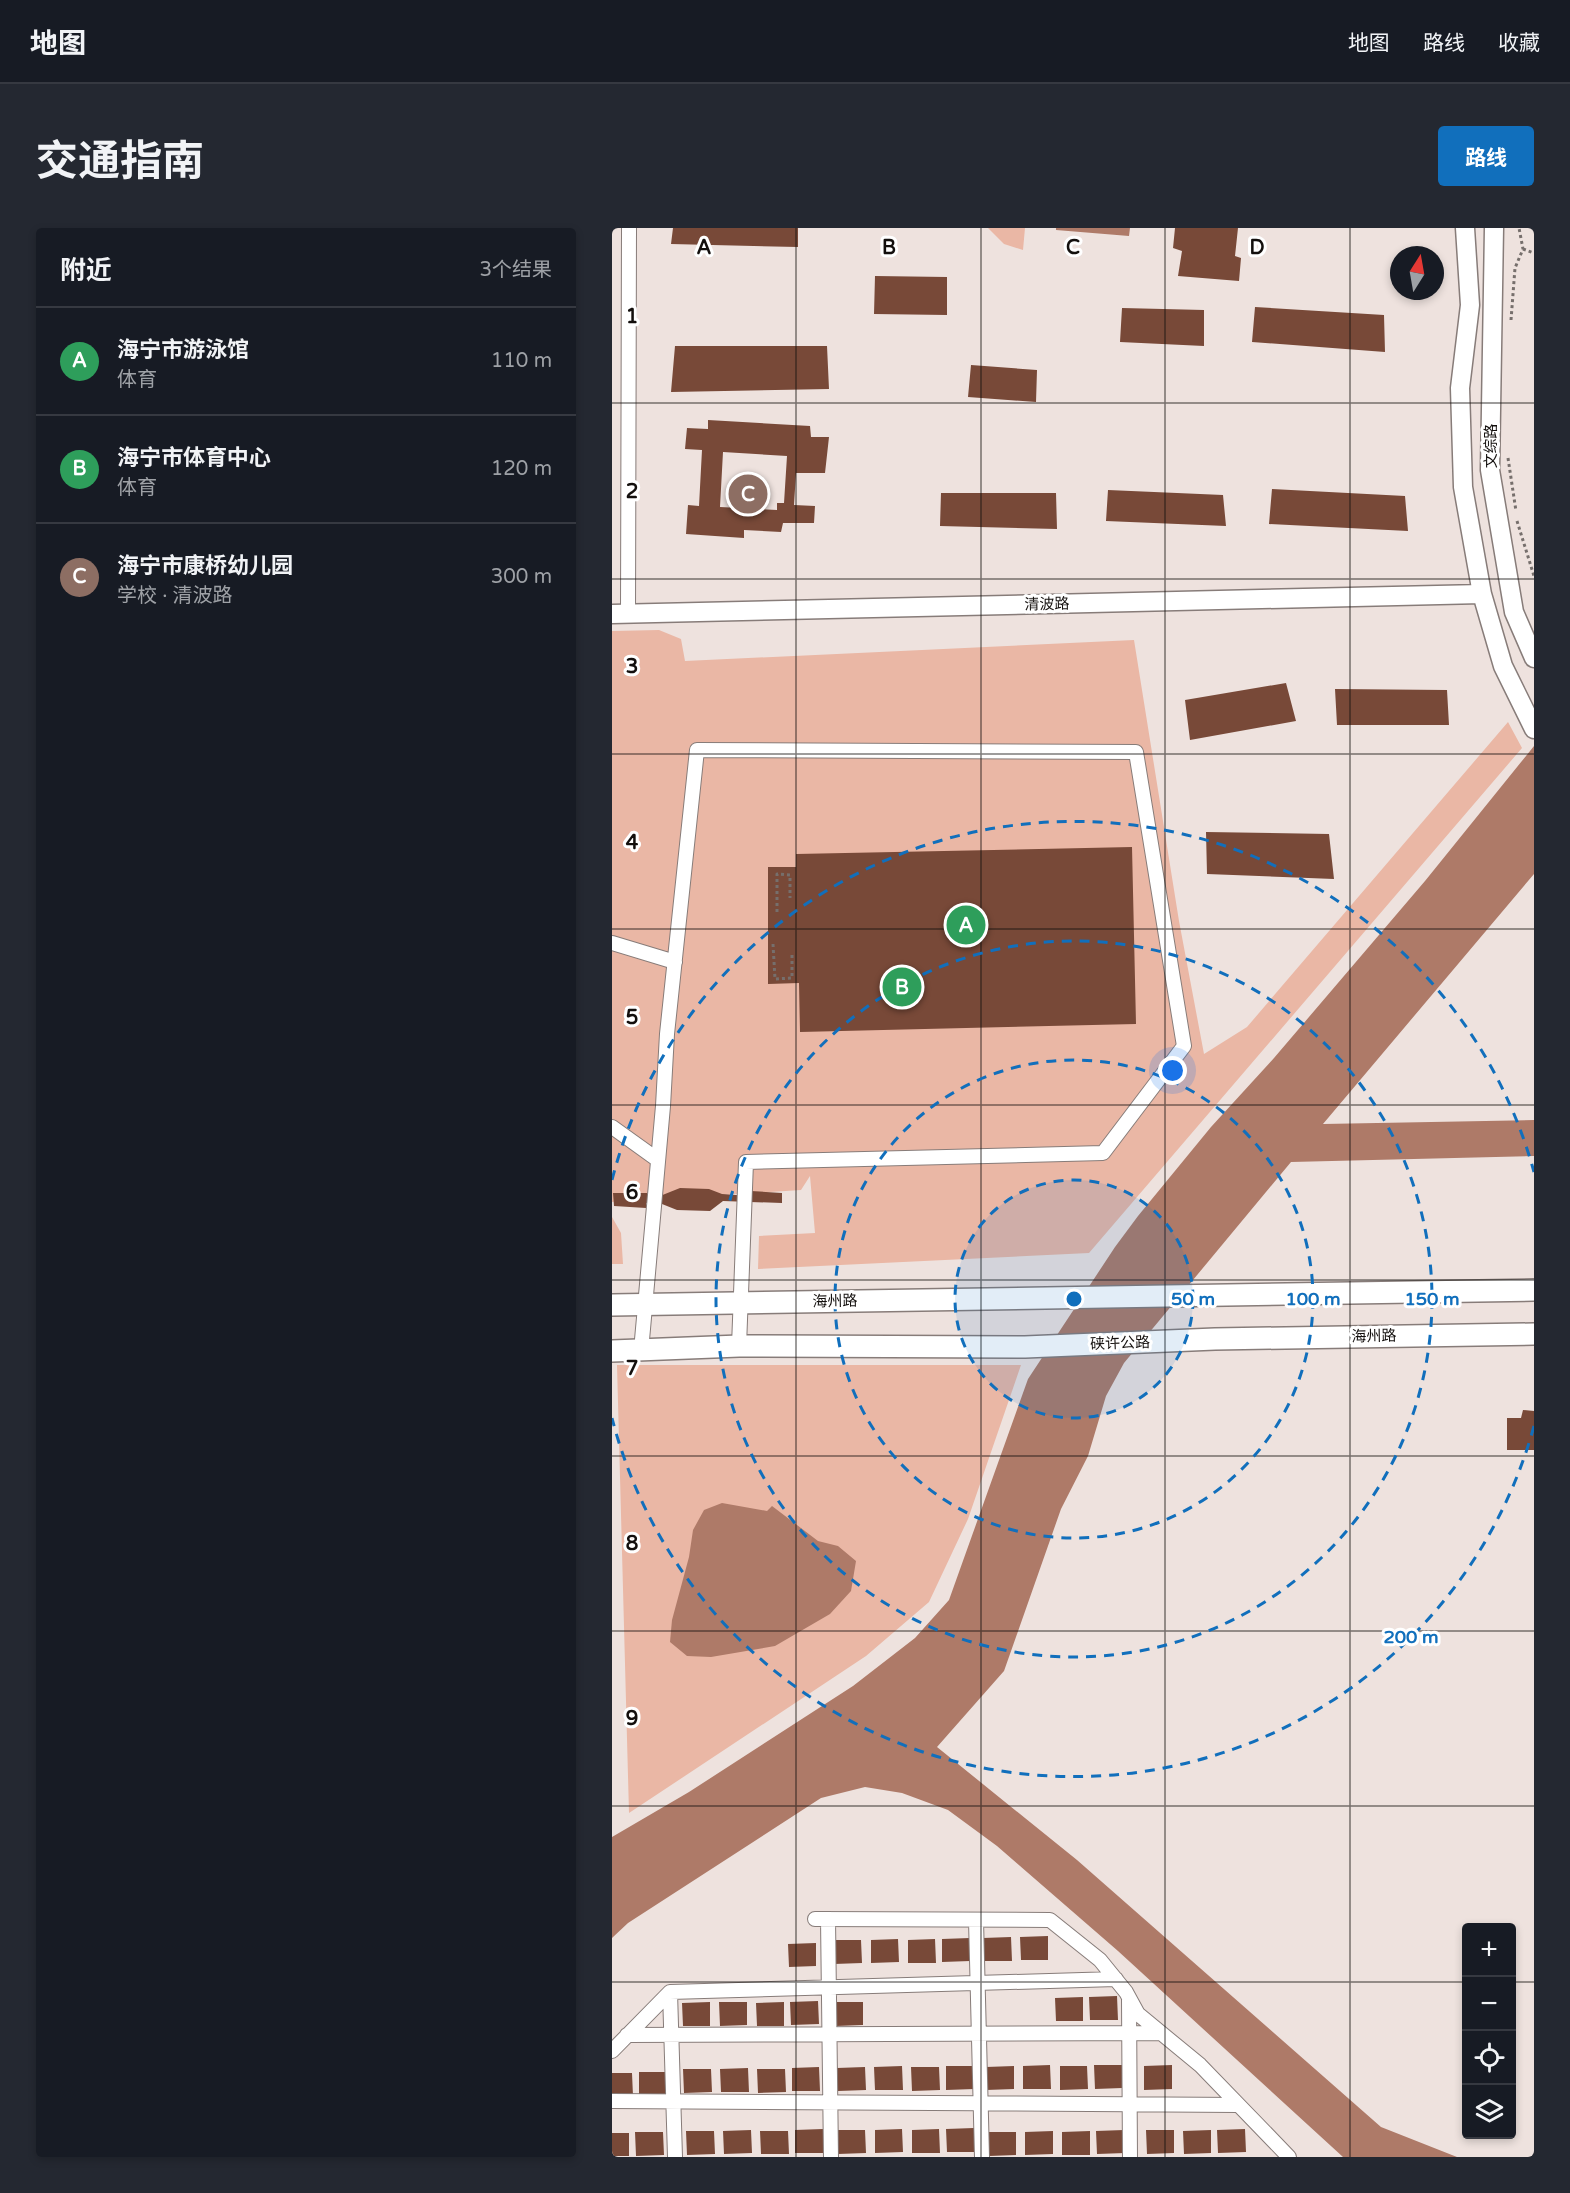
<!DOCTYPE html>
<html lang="zh">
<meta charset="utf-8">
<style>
:root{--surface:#171b24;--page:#242831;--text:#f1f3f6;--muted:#9ea1a6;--line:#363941;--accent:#116fbc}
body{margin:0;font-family:"Varela Round","Noto Sans SC",sans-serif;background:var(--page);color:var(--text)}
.controls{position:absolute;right:18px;bottom:18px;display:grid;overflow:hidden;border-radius:6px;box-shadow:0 3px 9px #0003}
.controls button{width:54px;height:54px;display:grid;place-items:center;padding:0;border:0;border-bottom:2px solid var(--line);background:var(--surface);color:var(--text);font:30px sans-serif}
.compass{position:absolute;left:778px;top:18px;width:54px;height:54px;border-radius:50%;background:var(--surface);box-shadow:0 3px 9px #0003;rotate:11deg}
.you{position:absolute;left:561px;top:843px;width:21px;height:21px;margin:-15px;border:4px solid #fff;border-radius:50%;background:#1a73e8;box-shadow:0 0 0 9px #1a73e833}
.badge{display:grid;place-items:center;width:39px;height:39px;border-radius:50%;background:var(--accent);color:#fff;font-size:20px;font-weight:700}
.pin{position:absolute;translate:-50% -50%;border:3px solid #fff;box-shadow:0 2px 6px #0006}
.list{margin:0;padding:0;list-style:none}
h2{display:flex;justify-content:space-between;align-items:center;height:78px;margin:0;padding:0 24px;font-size:26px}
h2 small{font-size:20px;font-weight:400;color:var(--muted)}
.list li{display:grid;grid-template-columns:39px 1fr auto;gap:18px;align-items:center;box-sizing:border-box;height:108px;padding:0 24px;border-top:2px solid var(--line)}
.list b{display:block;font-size:22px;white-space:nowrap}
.list p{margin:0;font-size:20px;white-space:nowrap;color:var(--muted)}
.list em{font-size:20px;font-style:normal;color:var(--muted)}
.icon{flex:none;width:33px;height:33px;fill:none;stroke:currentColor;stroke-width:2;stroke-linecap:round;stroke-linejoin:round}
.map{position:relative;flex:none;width:922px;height:1929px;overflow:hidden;border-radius:6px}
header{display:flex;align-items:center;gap:36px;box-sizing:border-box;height:84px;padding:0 30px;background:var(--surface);border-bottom:2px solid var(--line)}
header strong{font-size:28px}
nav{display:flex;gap:33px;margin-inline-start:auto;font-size:21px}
.intro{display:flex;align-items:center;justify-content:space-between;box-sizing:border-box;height:144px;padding:0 36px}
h1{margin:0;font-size:42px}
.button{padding:15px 27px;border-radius:6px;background:var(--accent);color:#fff;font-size:21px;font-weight:700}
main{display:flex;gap:36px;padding:0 36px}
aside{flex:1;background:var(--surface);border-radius:6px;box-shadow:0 3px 9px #0003}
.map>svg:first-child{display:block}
.green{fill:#eab7a5}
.water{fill:#ae7a68}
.building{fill:#784938;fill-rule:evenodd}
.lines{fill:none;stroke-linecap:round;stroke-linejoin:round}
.street-casing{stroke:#877c79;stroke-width:16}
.secondary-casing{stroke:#877c79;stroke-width:21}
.primary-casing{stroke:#877c79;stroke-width:24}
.path{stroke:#766f6c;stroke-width:3;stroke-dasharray:3 3;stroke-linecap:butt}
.street{stroke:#fff;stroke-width:14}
.secondary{stroke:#fff;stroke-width:18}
.primary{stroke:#fff;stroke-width:21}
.grid{fill:none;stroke:#130f0d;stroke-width:1.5;stroke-opacity:0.55}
.ring{fill:none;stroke:#116fbc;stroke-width:3;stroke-dasharray:10 8}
.labels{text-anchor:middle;stroke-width:6;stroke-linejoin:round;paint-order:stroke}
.street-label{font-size:15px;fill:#130f0d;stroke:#fff}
.grid-label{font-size:20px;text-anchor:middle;font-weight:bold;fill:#130f0d;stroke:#fff;stroke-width:6;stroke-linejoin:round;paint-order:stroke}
.centre{fill:#116fbc;stroke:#fff;stroke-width:3}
.ring-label{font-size:18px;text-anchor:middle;font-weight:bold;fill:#116fbc;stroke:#fff;stroke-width:6;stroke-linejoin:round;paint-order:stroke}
</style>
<header>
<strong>地图</strong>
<nav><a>地图</a><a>路线</a><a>收藏</a></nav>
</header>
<div class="intro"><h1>交通指南</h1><a class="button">路线</a></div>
<main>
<aside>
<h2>附近<small>3个结果</small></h2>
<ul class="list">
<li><span class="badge" style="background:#2e9e5b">A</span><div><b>海宁市游泳馆</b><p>体育</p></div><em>110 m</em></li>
<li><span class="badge" style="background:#2e9e5b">B</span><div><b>海宁市体育中心</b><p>体育</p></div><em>120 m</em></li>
<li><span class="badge" style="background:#8d6e63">C</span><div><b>海宁市康桥幼儿园</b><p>学校 · 清波路</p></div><em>300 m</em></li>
</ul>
</aside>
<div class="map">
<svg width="922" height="1929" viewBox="0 0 922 1929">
<rect width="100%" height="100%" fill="#eee2de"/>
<!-- green -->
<path class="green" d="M 376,0 L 413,0 L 411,22 L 392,16 Z
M 47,402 L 69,411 L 73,433 L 522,412 L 567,693 L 592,826 L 635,799 L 896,494 L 910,520 L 477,1025 L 146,1041 L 147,1008 L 203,1005 L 198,948 L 189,962 L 0,974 L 0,403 Z
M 0,989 L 9,1005 L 11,1036 L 0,1036 Z
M 5,1137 L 409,1137 L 356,1291 L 317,1374 L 254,1428 L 17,1585 Z"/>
<!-- water -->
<path class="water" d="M 444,0 L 518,0 L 517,8 L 444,2 Z
M 922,518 L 922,646 L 711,896 L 922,892 L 922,928 L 679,934 L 512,1135 L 494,1168 L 476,1228 L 449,1281 L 392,1443 L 325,1519 L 465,1632 L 769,1899 L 845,1929 L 731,1929 L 506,1723 L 385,1618 L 336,1582 L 290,1565 L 253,1559 L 209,1570 L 16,1695 L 0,1710 L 0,1609 L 77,1564 L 241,1458 L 303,1410 L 337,1372 L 416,1151 L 503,1019 L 526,988 L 599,899 L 662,830 L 813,653 Z
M 110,1275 L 155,1283 L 160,1278 L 206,1313 L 226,1318 L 244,1333 L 239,1363 L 218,1386 L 163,1418 L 99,1429 L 75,1428 L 58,1414 L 60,1392 L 77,1329 L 81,1302 L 92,1282 Z"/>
<!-- building -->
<path class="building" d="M 61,0 L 186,0 L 186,19 L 59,16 Z
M 563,0 L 626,0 L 623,28 L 629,30 L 627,53 L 566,48 L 570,23 L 561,20 Z
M 263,48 L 335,49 L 335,87 L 262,86 Z
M 643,79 L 772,87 L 773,124 L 640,114 Z
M 510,80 L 592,82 L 592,118 L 508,114 Z
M 63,118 L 215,118 L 217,161 L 59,164 Z
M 359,137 L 425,142 L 424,174 L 356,169 Z
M 96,192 L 198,198 L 199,209 L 217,209 L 213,245 L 184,245 L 182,277 L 203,278 L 202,295 L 171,295 L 169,304 L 132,302 L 132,310 L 74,306 L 76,277 L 87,278 L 90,222 L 73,221 L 75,200 L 96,201 ZM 111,224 L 175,228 L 172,275 L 165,275 L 165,282 L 108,279 Z
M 660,261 L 793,268 L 796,303 L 657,296 Z
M 496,262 L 611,267 L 614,298 L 494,293 Z
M 329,265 L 444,265 L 445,301 L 328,298 Z
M 674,455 L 684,493 L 578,512 L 573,472 Z
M 723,461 L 835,462 L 837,497 L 725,497 Z
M 594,604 L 717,606 L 722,651 L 595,646 Z
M 520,619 L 524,796 L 188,804 L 187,755 L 156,756 L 156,639 L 184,639 L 184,626 Z
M 68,960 L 97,961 L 110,966 L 138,968 L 139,963 L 170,965 L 170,975 L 111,973 L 98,983 L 65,982 L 50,976 L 34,975 L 34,980 L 2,978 L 1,965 L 35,965 L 35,968 L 48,968 Z
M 911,1182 L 922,1183 L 922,1222 L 895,1222 L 895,1190 L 909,1190 Z
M 436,1708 L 436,1732 L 409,1732 L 408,1709 Z
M 399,1709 L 400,1733 L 372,1733 L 371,1710 Z
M 358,1710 L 358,1733 L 330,1734 L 330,1711 Z
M 286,1711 L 287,1734 L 259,1735 L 259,1712 Z
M 323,1711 L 324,1735 L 296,1735 L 296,1712 Z
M 222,1712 L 249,1712 L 250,1735 L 222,1736 Z
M 204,1715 L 204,1738 L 177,1739 L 176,1716 Z
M 505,1768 L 506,1792 L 478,1792 L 477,1769 Z
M 471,1769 L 471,1793 L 444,1793 L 443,1770 Z
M 206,1773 L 207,1796 L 179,1797 L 178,1774 Z
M 98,1774 L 98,1798 L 71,1798 L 70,1775 Z
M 107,1774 L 135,1774 L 135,1797 L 108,1798 Z
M 172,1774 L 172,1798 L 145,1798 L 144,1775 Z
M 223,1774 L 251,1774 L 251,1797 L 224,1798 Z
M 438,1837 L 439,1861 L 411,1861 L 411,1838 Z
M 482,1837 L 510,1837 L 510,1860 L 483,1861 Z
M 560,1837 L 560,1861 L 532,1862 L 532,1838 Z
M 290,1838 L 291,1862 L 263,1862 L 262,1839 Z
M 334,1838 L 362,1838 L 362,1861 L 334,1862 Z
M 402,1838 L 402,1861 L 374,1862 L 374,1839 Z
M 448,1838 L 475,1838 L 476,1861 L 448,1862 Z
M 207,1839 L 208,1863 L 180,1863 L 180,1840 Z
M 253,1839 L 254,1862 L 226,1863 L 225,1840 Z
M 299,1839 L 327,1839 L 328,1862 L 300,1863 Z
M 136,1840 L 137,1864 L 109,1864 L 108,1841 Z
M 71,1841 L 99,1841 L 100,1864 L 72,1865 Z
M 145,1841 L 173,1841 L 174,1864 L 146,1865 Z
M 27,1844 L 54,1844 L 55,1867 L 27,1868 Z
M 0,1845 L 20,1845 L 21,1868 L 0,1869 Z
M 362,1900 L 362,1924 L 335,1924 L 334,1901 Z
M 211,1901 L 211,1925 L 183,1925 L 183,1902 Z
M 290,1901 L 291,1924 L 263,1925 L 263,1902 Z
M 327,1901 L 328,1925 L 300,1925 L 300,1902 Z
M 633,1901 L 634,1924 L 606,1925 L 605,1902 Z
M 139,1902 L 140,1925 L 112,1926 L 111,1903 Z
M 226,1902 L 253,1902 L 254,1925 L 226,1926 Z
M 512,1902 L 513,1925 L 485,1926 L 484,1903 Z
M 534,1902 L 562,1902 L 562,1925 L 535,1926 Z
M 599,1902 L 599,1925 L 572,1926 L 571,1903 Z
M 74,1903 L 102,1903 L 103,1926 L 75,1927 Z
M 148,1903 L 176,1903 L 177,1926 L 149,1926 Z
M 441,1903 L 441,1926 L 413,1927 L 413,1904 Z
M 478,1903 L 478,1927 L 450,1927 L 450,1904 Z
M 23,1904 L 51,1904 L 52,1927 L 24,1928 Z
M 376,1904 L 404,1904 L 404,1927 L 377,1928 Z
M 0,1905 L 17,1905 L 17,1928 L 0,1928 Z"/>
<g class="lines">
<!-- street casing -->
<g class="street-casing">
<path id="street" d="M 16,386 L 17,0
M 0,715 L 63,734
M 0,899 L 46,932
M 29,1123 L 51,878 L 55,806 L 85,522 L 524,524 L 572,818 L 491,925 L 134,934 L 127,1118
M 203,1691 L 438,1692 L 488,1732 L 514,1764 L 526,1786 L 588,1837 L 677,1929
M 216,1691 L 219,1929
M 364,1692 L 370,1929
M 58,1764 L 63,1929
M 517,1772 L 518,1929
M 15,1807 L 549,1805
M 0,1823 L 58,1764 L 504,1751
M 0,1873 L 626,1877"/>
</g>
<!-- secondary casing -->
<g class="secondary-casing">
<path id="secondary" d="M 853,0 L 858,77 L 848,160 L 851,259 L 870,366 L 891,438 L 922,501
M 882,0 L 878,242 L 902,384 L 922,430
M 0,386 L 870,366"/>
</g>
<!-- primary casing -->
<g class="primary-casing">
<path id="primary" d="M 0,1077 L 922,1062
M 0,1123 L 127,1118 L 413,1119 L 603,1111 L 922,1106"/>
</g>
<!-- path -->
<path class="path" d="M 911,21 L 922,25
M 899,92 L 903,40 L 911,21 L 907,0
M 896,230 L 904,283
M 905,293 L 922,348
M 165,684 L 165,646 L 178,647 L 178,670
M 161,716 L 163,751 L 180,750 L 180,725"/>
<!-- street -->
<use href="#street" class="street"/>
<!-- secondary -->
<use href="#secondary" class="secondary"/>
<!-- primary -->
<use href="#primary" class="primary"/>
</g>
<!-- grid -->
<path class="grid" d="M 184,0 L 184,1929M 369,0 L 369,1929M 553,0 L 553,1929M 738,0 L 738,1929M 0,175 L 922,175M 0,351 L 922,351M 0,526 L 922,526M 0,701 L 922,701M 0,877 L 922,877M 0,1052 L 922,1052M 0,1228 L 922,1228M 0,1403 L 922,1403M 0,1578 L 922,1578M 0,1754 L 855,1754M 900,1754 L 922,1754"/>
<!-- distance rings -->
<circle cx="462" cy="1071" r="119" fill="#116fbc" fill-opacity=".12"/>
<g class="ring">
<circle cx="462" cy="1071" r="119"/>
<circle cx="462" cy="1071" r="239"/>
<circle cx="462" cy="1071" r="358"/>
<path d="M922 1198A477 477 0 0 1 0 1190M0 952A477 477 0 0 1 922 944"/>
</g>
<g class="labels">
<!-- street labels -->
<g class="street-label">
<text transform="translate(879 218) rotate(-90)" y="5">文综路</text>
<text transform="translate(435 376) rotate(-1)" y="5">清波路</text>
<text transform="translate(223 1073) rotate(-1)" y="5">海州路</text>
<text transform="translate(762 1108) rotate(-1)" y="5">海州路</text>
<text transform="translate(508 1115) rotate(-2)" y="5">硖许公路</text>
</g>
</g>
<g class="grid-label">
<text x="92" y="26">A</text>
<text x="277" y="26">B</text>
<text x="461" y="26">C</text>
<text x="645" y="26">D</text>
<text x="20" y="95">1</text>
<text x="20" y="270">2</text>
<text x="20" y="445">3</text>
<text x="20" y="621">4</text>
<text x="20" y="796">5</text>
<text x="20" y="971">6</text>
<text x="20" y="1147">7</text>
<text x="20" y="1322">8</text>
<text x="20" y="1497">9</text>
</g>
<circle cx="462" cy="1071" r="9" class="centre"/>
<g class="ring-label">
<text x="581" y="1077">50 m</text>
<text x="701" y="1077">100 m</text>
<text x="820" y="1077">150 m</text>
<text x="799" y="1415">200 m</text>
</g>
</svg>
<div class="controls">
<button>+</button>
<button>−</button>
<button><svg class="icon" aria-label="locate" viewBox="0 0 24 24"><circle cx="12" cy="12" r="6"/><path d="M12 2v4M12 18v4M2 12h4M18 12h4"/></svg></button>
<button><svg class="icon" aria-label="layers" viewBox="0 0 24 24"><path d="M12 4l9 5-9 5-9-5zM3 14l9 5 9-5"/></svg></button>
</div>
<svg class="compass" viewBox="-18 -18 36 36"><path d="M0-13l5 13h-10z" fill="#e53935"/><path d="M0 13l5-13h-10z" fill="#9ea1a6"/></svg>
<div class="you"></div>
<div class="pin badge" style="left:354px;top:697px;background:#2e9e5b">A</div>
<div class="pin badge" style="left:290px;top:759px;background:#2e9e5b">B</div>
<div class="pin badge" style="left:136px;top:266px;background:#8d6e63">C</div>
</div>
</main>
